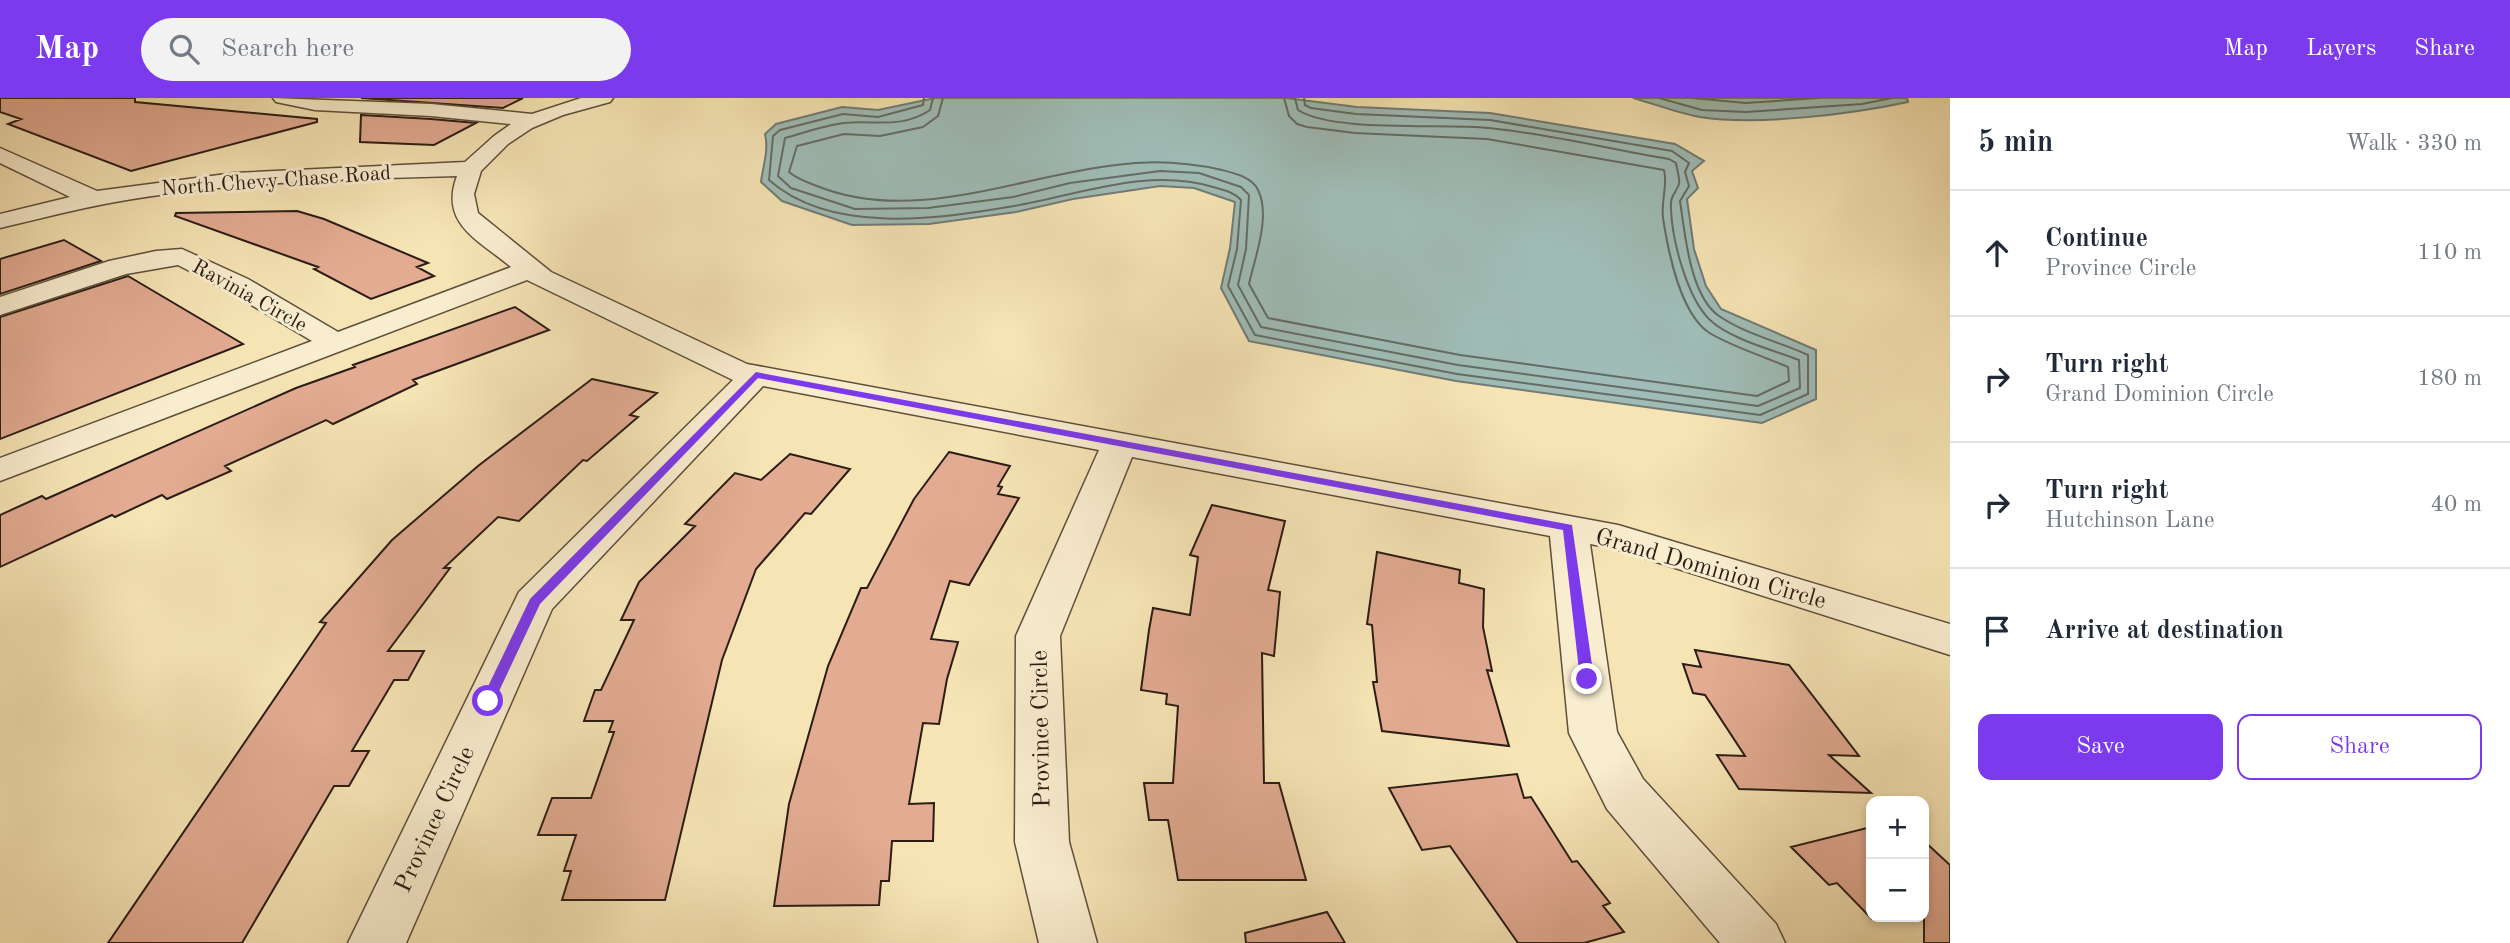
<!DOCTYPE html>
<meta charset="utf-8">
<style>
:root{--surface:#fff;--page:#f2f2f3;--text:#1f2937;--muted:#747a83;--line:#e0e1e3;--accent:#7c3aed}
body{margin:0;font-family:"Old Standard TT",serif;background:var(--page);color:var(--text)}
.controls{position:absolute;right:21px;bottom:21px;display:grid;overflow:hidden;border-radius:14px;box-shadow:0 4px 10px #0003}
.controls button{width:63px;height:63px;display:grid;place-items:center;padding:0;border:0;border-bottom:2px solid var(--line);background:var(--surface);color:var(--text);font:35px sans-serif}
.stop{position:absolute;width:21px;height:21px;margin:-16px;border:5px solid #7c3aed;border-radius:50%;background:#fff}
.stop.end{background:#7c3aed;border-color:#fff;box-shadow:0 2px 7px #0008}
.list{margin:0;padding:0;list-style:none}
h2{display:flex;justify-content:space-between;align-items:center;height:91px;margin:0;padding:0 28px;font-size:30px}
h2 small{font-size:23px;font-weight:400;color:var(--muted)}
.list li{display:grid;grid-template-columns:46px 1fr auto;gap:21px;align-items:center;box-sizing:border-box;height:126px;padding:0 28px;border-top:2px solid var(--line)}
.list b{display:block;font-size:26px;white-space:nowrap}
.list p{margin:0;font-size:23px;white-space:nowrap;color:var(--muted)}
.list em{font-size:23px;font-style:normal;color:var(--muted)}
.actions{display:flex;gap:14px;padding:21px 28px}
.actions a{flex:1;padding:16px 0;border:2px solid var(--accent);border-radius:14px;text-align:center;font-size:24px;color:var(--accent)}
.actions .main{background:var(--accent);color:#fff}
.icon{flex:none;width:38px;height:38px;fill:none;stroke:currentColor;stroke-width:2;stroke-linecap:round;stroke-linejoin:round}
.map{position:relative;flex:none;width:1950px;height:845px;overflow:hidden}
header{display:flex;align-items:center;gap:42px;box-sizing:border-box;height:98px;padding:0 35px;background:var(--accent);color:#fff}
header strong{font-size:33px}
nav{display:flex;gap:38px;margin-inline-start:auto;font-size:24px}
.search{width:490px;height:63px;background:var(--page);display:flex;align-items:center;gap:18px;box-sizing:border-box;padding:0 24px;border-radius:38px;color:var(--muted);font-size:26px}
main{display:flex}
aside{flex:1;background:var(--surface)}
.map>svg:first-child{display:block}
.water{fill:#9fbcb6;stroke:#717c75;stroke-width:2}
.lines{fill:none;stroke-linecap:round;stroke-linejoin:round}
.shore{stroke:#656c65;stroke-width:2}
.building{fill:#e2ab92;stroke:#2b1d14;stroke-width:2}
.minor-casing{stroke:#5e4f3c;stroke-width:3}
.minor{fill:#f9edcf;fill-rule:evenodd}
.route{fill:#7c3aed}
.labels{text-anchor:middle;stroke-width:6;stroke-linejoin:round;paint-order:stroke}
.far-street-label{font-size:21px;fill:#2b1d14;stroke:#f9edcf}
.street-label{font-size:24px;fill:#2b1d14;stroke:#f9edcf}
</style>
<header>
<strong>Map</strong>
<div class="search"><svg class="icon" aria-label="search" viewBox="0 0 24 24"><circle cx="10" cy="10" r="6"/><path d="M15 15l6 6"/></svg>Search here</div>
<nav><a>Map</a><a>Layers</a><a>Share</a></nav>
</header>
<main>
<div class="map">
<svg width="1950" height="845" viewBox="0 0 1950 845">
<rect width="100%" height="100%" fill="#f6e4b5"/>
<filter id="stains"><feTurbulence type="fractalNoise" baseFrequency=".00286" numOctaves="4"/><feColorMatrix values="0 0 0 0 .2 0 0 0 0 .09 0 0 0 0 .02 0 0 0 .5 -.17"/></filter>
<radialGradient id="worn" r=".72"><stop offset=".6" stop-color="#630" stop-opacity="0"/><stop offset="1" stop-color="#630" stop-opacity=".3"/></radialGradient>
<!-- water -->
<path class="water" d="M 935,0 L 1286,0 L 1357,9 L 1490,15 L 1675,46 L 1704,63 L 1692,73 L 1698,90 L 1687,101 L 1694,151 L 1706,188 L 1721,211 L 1816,252 L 1816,301 L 1762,325 L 1456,283 L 1249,243 L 1221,190 L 1230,150 L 1235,104 L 1194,90 L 1160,88 L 1073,101 L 1016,114 L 929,126 L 852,127 L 782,103 L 761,84 C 763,67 769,53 765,36 L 776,26 L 842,9 L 878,12 Z
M 1633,0 L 1907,0 L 1908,4 C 1852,16 1757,28 1700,19 C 1678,15 1655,6 1633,0 Z"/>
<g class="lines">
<!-- shore -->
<path class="shore" d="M 924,0 L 923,7 L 878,19 L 843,16 L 780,32 L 773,38 L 769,82 C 831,137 938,121 1014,108 C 1079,97 1147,69 1213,89 C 1223,92 1234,94 1241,102 L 1237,151 L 1228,188 L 1255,237 L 1457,276 L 1760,317 L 1808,296 L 1808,257 C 1780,244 1745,236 1719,218 C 1690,198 1685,136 1680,103 L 1689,88 L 1685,74 L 1689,65 L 1672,53 L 1490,22 L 1356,16 L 1311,10 L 1305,7 L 1304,0
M 933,0 L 930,12 C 902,31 875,22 844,25 C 825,27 804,35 785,40 L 778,78 L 791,90 L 855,111 L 928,110 L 1013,99 L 1070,85 L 1160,73 L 1199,75 L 1241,89 L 1249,97 L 1246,151 L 1238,187 L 1261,229 L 1458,267 L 1758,308 L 1800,290 L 1799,262 C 1773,252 1730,241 1710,222 C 1687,200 1672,142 1671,111 C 1670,97 1675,97 1679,86 C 1680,81 1677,71 1676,65 L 1669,61 C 1609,51 1549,36 1489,30 C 1443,25 1334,35 1298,12 L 1295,0
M 943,0 L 938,18 L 923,29 L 880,38 L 844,36 L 797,48 L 789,74 C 797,81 807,84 817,88 C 913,127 1019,78 1116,67 C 1152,62 1186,64 1222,72 C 1234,75 1252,79 1258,92 C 1271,118 1255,159 1249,186 L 1268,220 L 1460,257 L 1757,298 L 1789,283 L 1788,269 C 1765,259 1728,247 1708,234 C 1679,213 1668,152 1663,120 C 1661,100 1668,88 1664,72 L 1487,41 L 1355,35 L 1307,29 L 1297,26 L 1289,18 L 1284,0
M 1659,0 L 1702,12 L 1746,14 L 1862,6 L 1892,0
M 1692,0 L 1746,5 L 1818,0"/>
</g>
<!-- building -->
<path class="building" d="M 0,0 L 135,0 L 135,4 L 317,21 L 317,24 L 131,73 L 8,26 L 21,21 L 0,14 Z
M 361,0 L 523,0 L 503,10 Z
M 361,17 L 431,21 L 476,25 L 434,47 L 360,44 Z
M 297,113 L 324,121 L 428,165 L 417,169 L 434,178 L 371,201 L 314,171 L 318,169 L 175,118 L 176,115 Z
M 64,142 L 101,163 L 0,196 L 0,161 Z
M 128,178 L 243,246 L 0,341 L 0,219 Z
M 515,209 L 549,232 L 413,282 L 417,286 L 333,326 L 326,322 L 225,368 L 231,373 L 167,401 L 162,397 L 115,419 L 112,417 L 0,469 L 0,417 L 42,398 L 46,401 L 296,290 L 355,269 L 353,267 Z
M 592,281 L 657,295 L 630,317 L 638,319 L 587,363 L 583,362 L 519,423 L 498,419 L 444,470 L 450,470 L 388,553 L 424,553 L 408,582 L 394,582 L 352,653 L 369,653 L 349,688 L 334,688 L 242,845 L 108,845 L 326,525 L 320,524 L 392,442 L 478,368 Z
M 949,354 L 1010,368 L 998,388 L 1002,389 L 998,396 L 1019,400 L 969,487 L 950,483 L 931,541 L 958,544 L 947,581 L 939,626 L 923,625 L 909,706 L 934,705 L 933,743 L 892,743 L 889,783 L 881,783 L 879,807 L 774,808 L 789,706 L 828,568 L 861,490 L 867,490 L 914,401 Z
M 790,356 L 850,371 L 811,416 L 805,415 L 756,471 L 722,562 L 665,802 L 562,802 L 571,773 L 564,773 L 576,737 L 538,737 L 552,700 L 591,700 L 614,634 L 609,634 L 613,623 L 584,623 L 595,592 L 601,592 L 634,522 L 621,522 L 639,484 L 695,428 L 685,426 L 735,375 L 761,382 Z
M 1212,407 L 1285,423 L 1268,492 L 1280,494 L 1274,558 L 1262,555 L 1264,685 L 1279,685 L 1306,782 L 1178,782 L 1168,722 L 1149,722 L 1144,685 L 1173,685 L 1178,608 L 1166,606 L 1167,596 L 1141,592 L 1149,532 L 1153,510 L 1190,517 L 1198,459 L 1190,457 Z
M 1377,454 L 1460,472 L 1459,485 L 1484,491 L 1483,529 L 1492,573 L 1487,572 L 1509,648 L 1382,633 L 1373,584 L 1377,584 L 1372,527 L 1367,526 Z
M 1695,552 L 1789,567 L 1859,658 L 1829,657 L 1871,695 L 1739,691 L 1717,657 L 1745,658 L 1705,597 L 1693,595 L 1683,566 L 1701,569 Z
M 1517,676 L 1524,700 L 1531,699 L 1572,764 L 1577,763 L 1610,805 L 1603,808 L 1624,834 L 1584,845 L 1518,845 L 1450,748 L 1422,752 L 1389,690 Z
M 1871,729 L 1871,820 L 1837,785 L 1829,787 L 1791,749 Z
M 1924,743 L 1950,767 L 1950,845 L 1924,845 Z
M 1327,814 L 1345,845 L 1246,845 L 1245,835 Z"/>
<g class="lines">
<!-- minor casing -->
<g class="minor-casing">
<path id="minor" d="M 273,0 L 431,6 L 532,16 L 581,0 L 613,0 L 610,4 L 563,17 L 532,30 L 508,46 L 481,73 L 474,96 L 478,115 L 551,174 L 747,266 L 1618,427 L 1950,526 L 1950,557 L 1612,450 L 1590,446 L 1617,634 L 1643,681 L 1776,826 L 1785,845 L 1720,845 L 1607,711 L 1569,635 L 1550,438 L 1132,359 L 1060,538 L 1069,744 L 1097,845 L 1039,845 L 1015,744 L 1016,538 L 1099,352 L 763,288 L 552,511 L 406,845 L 348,845 L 519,494 L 733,282 L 527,182 L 0,383 L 0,360 L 312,243 L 228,193 L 178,167 L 126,176 L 0,217 L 0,199 L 109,163 L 156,153 L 182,151 L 248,181 L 338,234 L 511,169 C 479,142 439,126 457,78 C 343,81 228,84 115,104 C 76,111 38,121 0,130 L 0,116 L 70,99 L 0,65 L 0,50 L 97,93 L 234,75 L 465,64 L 494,38 L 511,26 L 431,18 L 315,12 L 276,4 Z"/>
</g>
<!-- minor -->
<use href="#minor" class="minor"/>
</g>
<!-- route -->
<path class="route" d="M 756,274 L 1572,427 L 1594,581 L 1587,586 L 1580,581 L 1563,432 L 758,280 L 540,506 L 493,606 L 483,606 L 481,603 L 530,501 Z"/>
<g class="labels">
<!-- far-street labels -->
<g class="far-street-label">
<text transform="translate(276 82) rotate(-4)" y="7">North Chevy Chase Road</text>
<text transform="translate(250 197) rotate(29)" y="7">Ravinia Circle</text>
</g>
<!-- street labels -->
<g class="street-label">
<text transform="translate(1711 470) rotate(16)" y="8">Grand Dominion Circle</text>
<text transform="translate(1040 631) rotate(-91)" y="8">Province Circle</text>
<text transform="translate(434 721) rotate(-65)" y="8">Province Circle</text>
</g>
</g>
<rect width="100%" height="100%" filter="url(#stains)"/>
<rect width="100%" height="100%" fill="url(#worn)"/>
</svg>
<div class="controls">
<button>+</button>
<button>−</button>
</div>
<div class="stop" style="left:488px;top:603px"></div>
<div class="stop end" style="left:1587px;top:581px"></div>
</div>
<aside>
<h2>5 min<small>Walk · 330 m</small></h2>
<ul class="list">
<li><svg class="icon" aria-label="ahead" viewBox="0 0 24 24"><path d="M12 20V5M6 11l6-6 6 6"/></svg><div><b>Continue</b><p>Province Circle</p></div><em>110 m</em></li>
<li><svg class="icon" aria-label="right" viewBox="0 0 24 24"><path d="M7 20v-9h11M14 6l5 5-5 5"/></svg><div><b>Turn right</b><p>Grand Dominion Circle</p></div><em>180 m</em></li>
<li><svg class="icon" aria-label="right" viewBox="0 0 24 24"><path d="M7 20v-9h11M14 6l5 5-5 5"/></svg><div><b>Turn right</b><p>Hutchinson Lane</p></div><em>40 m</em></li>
<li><svg class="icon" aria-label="arrive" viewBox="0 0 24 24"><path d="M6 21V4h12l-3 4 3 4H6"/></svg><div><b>Arrive at destination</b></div></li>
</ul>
<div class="actions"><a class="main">Save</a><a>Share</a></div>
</aside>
</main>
